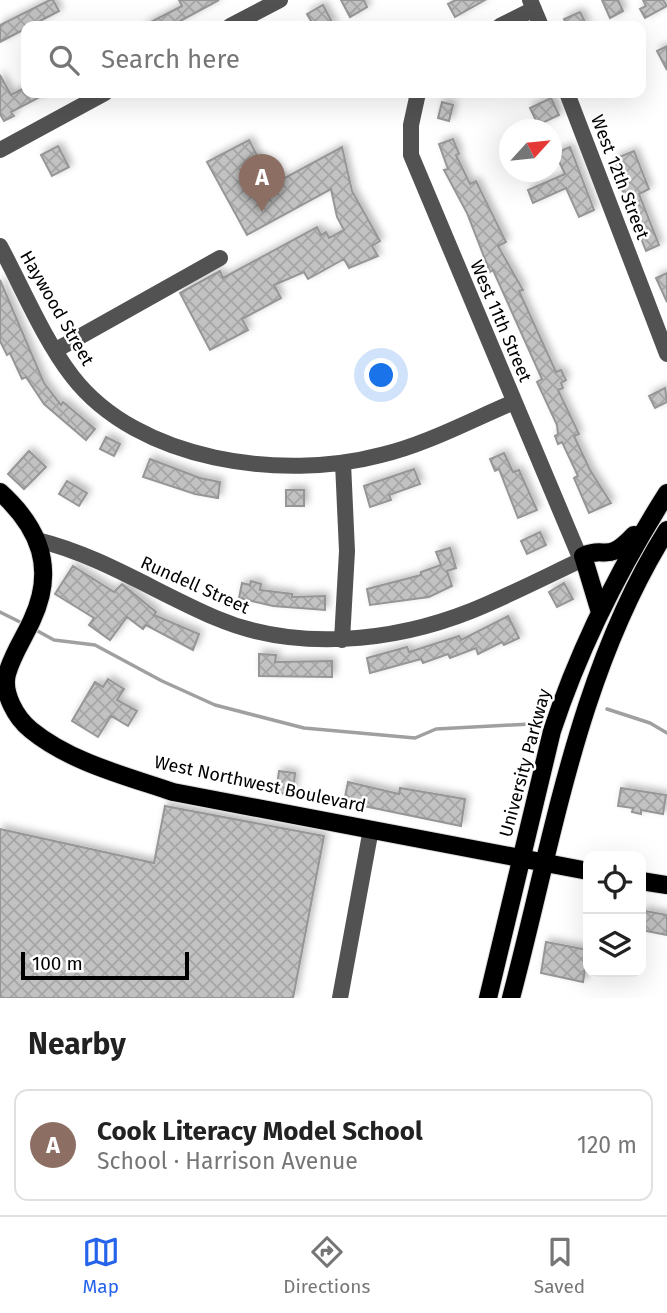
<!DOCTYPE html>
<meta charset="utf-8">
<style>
:root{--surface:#fff;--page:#f2f2f2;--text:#222;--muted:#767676;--line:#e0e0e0;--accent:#2563eb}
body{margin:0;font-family:"Fira Sans",sans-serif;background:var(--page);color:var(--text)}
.controls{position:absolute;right:21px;bottom:21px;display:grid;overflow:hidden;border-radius:14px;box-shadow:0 7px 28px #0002}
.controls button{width:63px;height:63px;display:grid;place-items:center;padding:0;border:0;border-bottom:2px solid var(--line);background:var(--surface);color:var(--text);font:35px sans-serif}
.compass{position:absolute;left:499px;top:119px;width:63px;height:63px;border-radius:50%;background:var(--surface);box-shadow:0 7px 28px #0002;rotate:63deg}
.scale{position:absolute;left:21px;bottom:18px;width:168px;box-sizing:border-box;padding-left:7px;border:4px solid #000;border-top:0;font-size:19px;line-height:24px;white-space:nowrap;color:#000;-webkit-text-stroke:5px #fff;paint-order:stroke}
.you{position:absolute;left:382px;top:376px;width:24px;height:24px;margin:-18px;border:5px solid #fff;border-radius:50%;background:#1a73e8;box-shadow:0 0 0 10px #1a73e833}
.badge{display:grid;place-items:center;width:46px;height:46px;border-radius:50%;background:var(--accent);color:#fff;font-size:23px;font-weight:700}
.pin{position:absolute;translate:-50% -58px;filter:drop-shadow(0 2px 4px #0008)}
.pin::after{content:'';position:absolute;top:37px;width:24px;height:21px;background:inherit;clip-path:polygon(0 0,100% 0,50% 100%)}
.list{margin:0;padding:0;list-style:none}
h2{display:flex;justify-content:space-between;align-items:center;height:91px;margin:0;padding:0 28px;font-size:30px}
h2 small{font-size:23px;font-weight:400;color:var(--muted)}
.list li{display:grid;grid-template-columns:46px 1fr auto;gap:21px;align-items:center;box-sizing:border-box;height:112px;margin:0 14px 14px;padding:0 14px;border:2px solid var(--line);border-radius:14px}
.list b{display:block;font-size:26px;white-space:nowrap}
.list p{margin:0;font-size:23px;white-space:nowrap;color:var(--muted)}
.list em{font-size:23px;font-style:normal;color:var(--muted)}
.icon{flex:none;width:38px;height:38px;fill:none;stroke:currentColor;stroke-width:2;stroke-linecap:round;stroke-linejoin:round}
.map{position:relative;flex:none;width:667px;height:998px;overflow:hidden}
.search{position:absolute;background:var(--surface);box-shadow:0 7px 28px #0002;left:21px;right:21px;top:21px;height:77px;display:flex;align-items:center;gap:18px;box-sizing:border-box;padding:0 24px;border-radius:14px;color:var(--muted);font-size:26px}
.sheet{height:217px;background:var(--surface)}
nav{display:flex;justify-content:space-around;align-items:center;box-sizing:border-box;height:98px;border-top:2px solid var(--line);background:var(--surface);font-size:19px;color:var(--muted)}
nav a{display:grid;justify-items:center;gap:4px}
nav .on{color:var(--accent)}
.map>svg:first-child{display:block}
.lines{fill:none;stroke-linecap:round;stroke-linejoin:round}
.stream{stroke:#a0a0a0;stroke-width:3.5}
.building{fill:url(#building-cross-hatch);stroke:#969696;stroke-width:2;filter:url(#shadow)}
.major-casing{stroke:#dbdbdb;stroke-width:20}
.minor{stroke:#525252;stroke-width:16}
.major{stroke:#000;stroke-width:18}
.labels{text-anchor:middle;stroke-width:5;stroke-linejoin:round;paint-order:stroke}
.street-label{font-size:18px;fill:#000;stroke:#fff}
</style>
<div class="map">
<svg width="667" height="998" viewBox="0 0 667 998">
<defs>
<pattern id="building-cross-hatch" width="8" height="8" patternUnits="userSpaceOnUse" patternTransform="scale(1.75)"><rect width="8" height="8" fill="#c2c2c2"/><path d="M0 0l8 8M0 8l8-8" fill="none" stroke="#a5a5a5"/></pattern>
<filter id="shadow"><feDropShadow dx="3.5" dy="-3.5" stdDeviation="3.5" flood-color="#0004"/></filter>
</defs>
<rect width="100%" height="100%" fill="#fff"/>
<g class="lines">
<!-- stream -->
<path class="stream" d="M 0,612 L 24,624
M 34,629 L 54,640 L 95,645 L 162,681 L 215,705 L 304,728 L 415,738 L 436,729 L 530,724
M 607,709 L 650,723 L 667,733"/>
</g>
<!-- building -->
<path class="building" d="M 50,0 L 53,0 L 59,11 L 0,42 L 0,25 Z
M 179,0 L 219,0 L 171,26 L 143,26 L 182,6 Z
M 341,0 L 364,0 L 367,7 L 350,17 Z
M 456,0 L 485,0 L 455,17 L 448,4 Z
M 602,0 L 618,0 L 623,11 L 610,18 Z
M 643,0 L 663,0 L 667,6 L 645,18 L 640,9 L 646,6 Z
M 323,5 L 334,26 L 314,26 L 307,14 Z
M 580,12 L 587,26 L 567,26 L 564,19 Z
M 667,46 L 667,70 L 657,51 Z
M 0,75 L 11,95 L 26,87 L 26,93 L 47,93 L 11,112 L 14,116 L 4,121 L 0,114 Z
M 551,98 L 559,115 L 538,125 L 530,108 Z
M 442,102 L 453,105 L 449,121 L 438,118 Z
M 453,139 L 459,154 L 456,155 L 470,184 L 476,181 L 506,242 L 498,246 L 523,290 L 519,291 L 556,372 L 561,370 L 566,380 L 561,383 L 563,388 L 558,390 L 579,434 L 574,436 L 590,470 L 611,503 L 589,513 L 574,478 L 578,476 L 562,442 L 558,444 L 555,436 L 558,434 L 557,425 L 537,382 L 542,379 L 493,270 L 490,272 L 467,213 L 444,170 L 448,169 L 439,144 Z
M 249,140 L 272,185 L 342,147 L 352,191 L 380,241 L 372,246 L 378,256 L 349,268 L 344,259 L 308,279 L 304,272 L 274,285 L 281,298 L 242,319 L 248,330 L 210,350 L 180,293 L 220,271 L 223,278 L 317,227 L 321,235 L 326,232 L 329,238 L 344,230 L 337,217 L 331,189 L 247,235 L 207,162 Z
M 58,146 L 69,167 L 52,176 L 41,155 Z
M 570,147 L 594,210 L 579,217 L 566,188 L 533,203 L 528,190 L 565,174 L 555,153 Z
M 634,151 L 649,189 L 639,194 L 659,245 L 646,251 L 621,187 L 624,185 L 614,159 Z
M 667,273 L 667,302 L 656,278 Z
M 0,280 L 44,383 L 61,405 L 63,402 L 95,429 L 86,440 L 44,404 L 26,377 L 22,379 L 10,353 L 7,355 L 0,341 Z
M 665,388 L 667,402 L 655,408 L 649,396 Z
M 106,437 L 120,444 L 114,456 L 100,449 Z
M 29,451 L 46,467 L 24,489 L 8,474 Z
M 504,453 L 513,472 L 519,470 L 537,510 L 518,518 L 499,469 L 495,471 L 490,459 Z
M 150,459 L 200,478 L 220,482 L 218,498 L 195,494 L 143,477 Z
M 414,469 L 420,484 L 389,495 L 391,500 L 370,507 L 364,486 Z
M 67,481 L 87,493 L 79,506 L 59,494 Z
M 286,490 L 304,490 L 304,506 L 286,506 Z
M 540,532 L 546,545 L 527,554 L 521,541 Z
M 450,548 L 456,568 L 447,571 L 452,586 L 429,597 L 370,605 L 367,589 L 421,575 L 421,572 L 441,565 L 436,552 Z
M 73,566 L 114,592 L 122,584 L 156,612 L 154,615 L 199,634 L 193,650 L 146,625 L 143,629 L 127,617 L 110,640 L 89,625 L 94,618 L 55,594 Z
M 251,581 L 261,584 L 260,590 L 292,594 L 292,597 L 325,596 L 325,610 L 273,606 L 239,598 L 242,583 L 250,585 Z
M 564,583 L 573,599 L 557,607 L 549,592 Z
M 508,616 L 519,638 L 504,645 L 502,642 L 478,654 L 476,648 L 450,658 L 448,654 L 423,663 L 421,659 L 370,673 L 367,658 L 407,647 L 409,652 L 459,636 L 461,640 Z
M 259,654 L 276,655 L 275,662 L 332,661 L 332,677 L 259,676 Z
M 108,679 L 124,689 L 117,700 L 137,711 L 128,726 L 111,716 L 98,737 L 72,721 L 95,682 L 103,687 Z
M 279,771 L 295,773 L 293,794 L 276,793 Z
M 348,782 L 399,794 L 400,788 L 465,799 L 461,826 L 344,802 Z
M 621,788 L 666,795 L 663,814 L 641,810 L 641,814 L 632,812 L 633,808 L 618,806 Z
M 165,806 L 324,836 L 293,998 L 0,998 L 0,829 L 154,863 Z
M 645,911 L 667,915 L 667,935 L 641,930 L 641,913 Z
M 546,942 L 588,950 L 583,982 L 541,973 Z"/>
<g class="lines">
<!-- major casing -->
<g class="major-casing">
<path id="major" d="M 0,492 C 40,528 56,569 32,620 C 24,638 12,655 7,674 C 2,693 16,718 31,730 C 70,762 126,776 173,792 L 588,871
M 599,609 L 583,556 C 606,545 606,565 634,535
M 641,881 L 667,885
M 488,998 L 552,731 C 580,646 619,569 667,493
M 511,998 C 553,840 578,671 667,530"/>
</g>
<!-- minor -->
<path class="minor" d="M 530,0 L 541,26
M 230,26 L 280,0
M 500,26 L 534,9
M 567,93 L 667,354
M 0,150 L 105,93
M 0,246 C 23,289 43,338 72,376 C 138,462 283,481 381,455 C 427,444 471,420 514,402
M 56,350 L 220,258
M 37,540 C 100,555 157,593 216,618 C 295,652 393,642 471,611 C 508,596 545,577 581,560 L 411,155 L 411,125 L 418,93
M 342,640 L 347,551 L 343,463
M 340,998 L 371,829"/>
<!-- major -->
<use href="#major" class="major"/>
</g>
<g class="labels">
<!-- street labels -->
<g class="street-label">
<text transform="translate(620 177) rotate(69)" y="6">West 12th Street</text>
<text transform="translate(57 308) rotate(60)" y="6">Haywood Street</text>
<text transform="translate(501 321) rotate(67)" y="6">West 11th Street</text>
<text transform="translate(195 585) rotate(24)" y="6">Rundell Street</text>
<text transform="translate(525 763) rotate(-75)" y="6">University Parkway</text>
<text transform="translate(260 784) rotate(12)" y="6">West Northwest Boulevard</text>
</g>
</g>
</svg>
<div class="controls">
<button><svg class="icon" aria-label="locate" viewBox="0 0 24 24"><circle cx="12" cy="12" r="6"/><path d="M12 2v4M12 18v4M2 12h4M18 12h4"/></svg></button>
<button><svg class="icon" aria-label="layers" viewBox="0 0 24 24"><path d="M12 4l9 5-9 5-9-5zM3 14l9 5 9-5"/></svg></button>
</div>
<svg class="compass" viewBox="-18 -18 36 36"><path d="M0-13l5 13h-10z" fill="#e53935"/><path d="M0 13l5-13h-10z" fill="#767676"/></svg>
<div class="scale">100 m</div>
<div class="you"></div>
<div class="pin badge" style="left:262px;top:212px;background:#8d6e63">A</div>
<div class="search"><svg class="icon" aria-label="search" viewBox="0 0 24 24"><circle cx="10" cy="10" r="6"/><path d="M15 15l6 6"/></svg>Search here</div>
</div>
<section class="sheet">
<h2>Nearby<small></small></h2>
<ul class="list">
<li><span class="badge" style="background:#8d6e63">A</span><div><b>Cook Literacy Model School</b><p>School · Harrison Avenue</p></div><em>120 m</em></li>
</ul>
</section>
<nav>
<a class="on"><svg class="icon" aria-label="map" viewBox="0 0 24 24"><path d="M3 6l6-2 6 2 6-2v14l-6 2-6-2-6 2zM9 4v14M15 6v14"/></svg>Map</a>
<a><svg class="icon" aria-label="directions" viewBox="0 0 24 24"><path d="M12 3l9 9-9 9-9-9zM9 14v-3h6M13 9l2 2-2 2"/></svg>Directions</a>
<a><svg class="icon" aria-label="saved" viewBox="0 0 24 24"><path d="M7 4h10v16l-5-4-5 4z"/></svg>Saved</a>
</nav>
